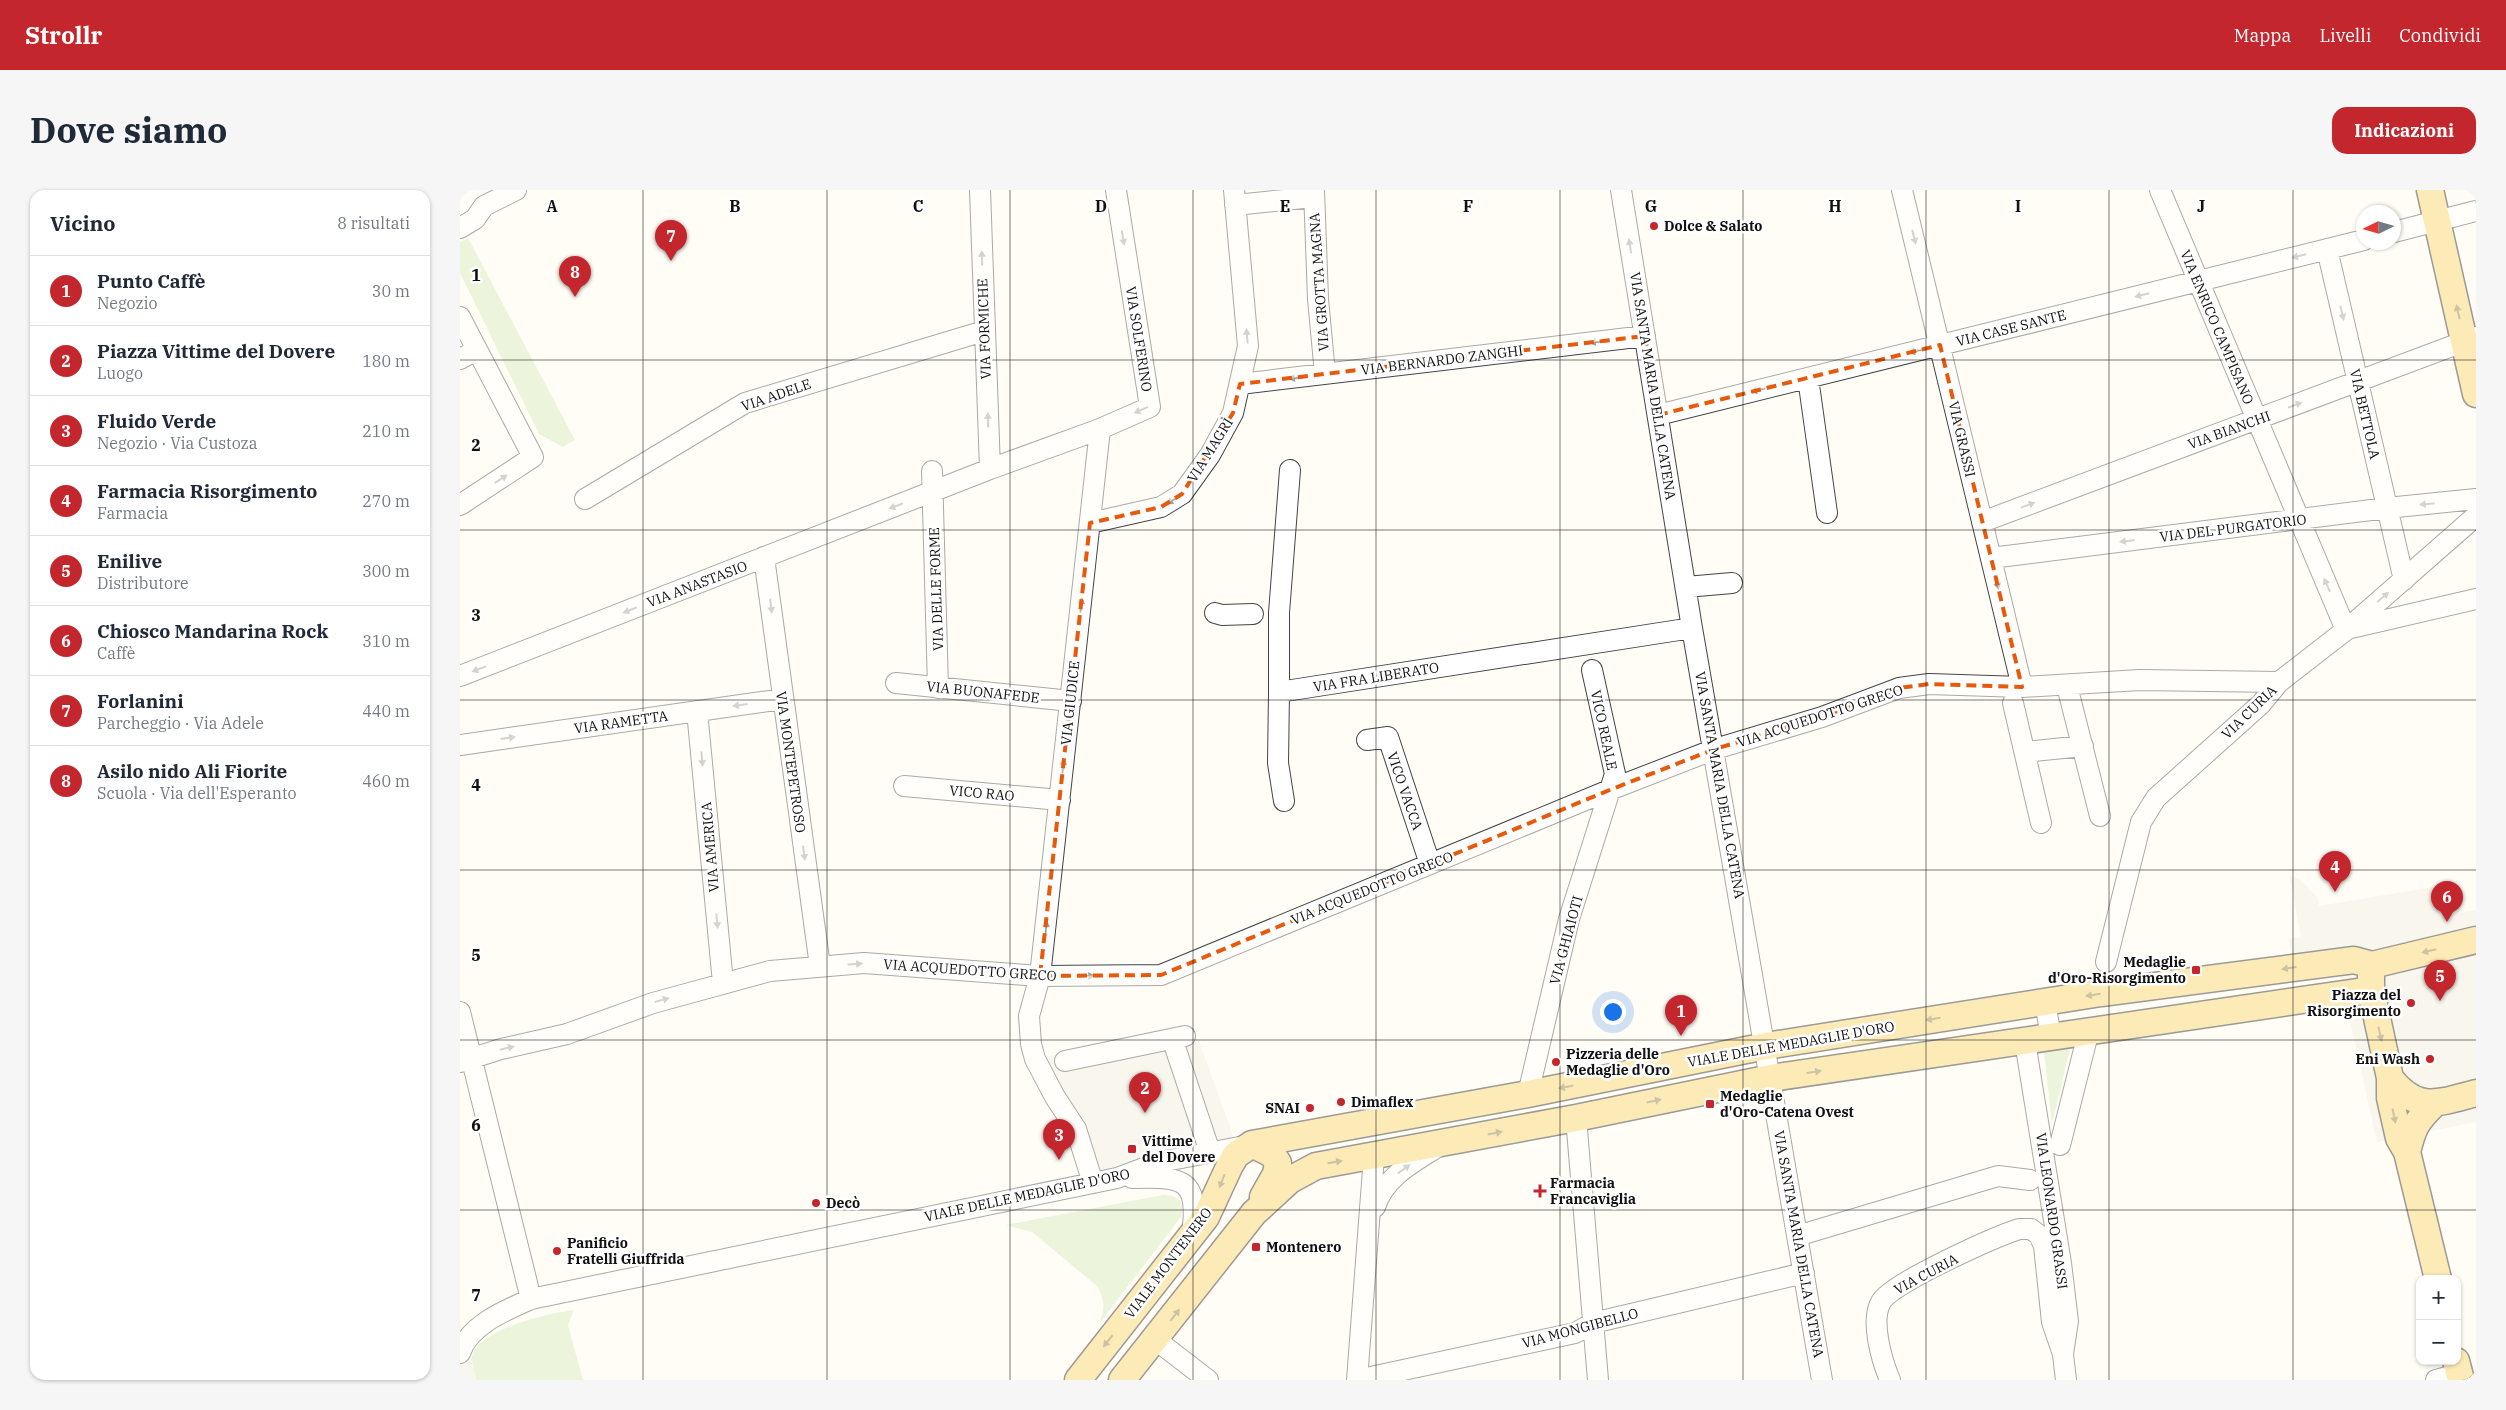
<!DOCTYPE html>
<html lang="it">
<meta charset="utf-8">
<style>
:root{--surface:#fff;--page:#f6f6f7;--text:#1f2937;--muted:#747a83;--line:#e0e1e3;--accent:#c4262e}
body{margin:0;font-family:"IBM Plex Serif",serif;background:var(--page);color:var(--text)}
.controls{position:absolute;right:15px;bottom:15px;display:grid;overflow:hidden;border-radius:10px;box-shadow:0 1px 4px #0004}
.controls button{width:45px;height:45px;display:grid;place-items:center;padding:0;border:0;border-bottom:1px solid var(--line);background:var(--surface);color:var(--text);font:25px sans-serif}
.compass{position:absolute;left:1896px;top:15px;width:45px;height:45px;border-radius:50%;background:var(--surface);box-shadow:0 1px 4px #0004;rotate:265deg}
.you{position:absolute;left:1152px;top:821px;width:18px;height:18px;margin:-12px;border:4px solid #fff;border-radius:50%;background:#1a73e8;box-shadow:0 0 0 8px #1a73e833}
.badge{display:grid;place-items:center;width:32px;height:32px;border-radius:50%;background:var(--accent);color:#fff;font-size:16px;font-weight:700}
.pin{position:absolute;translate:-50% -41px;filter:drop-shadow(0 1px 2px #0008)}
.pin::after{content:'';position:absolute;top:26px;width:18px;height:15px;background:inherit;clip-path:polygon(0 0,100% 0,50% 100%)}
.list{margin:0;padding:0;list-style:none}
h2{display:flex;justify-content:space-between;align-items:center;height:65px;margin:0;padding:0 20px;font-size:21px}
h2 small{font-size:16px;font-weight:400;color:var(--muted)}
.list li{display:grid;grid-template-columns:32px 1fr auto;gap:15px;align-items:center;box-sizing:border-box;height:70px;padding:0 20px;border-top:1px solid var(--line)}
.list b{display:block;font-size:19px;white-space:nowrap}
.list p{margin:0;font-size:16px;white-space:nowrap;color:var(--muted)}
.list em{font-size:16px;font-style:normal;color:var(--muted)}
.map{position:relative;flex:none;width:2016px;height:1190px;overflow:hidden;border-radius:15px}
header{display:flex;align-items:center;gap:30px;box-sizing:border-box;height:70px;padding:0 25px;background:var(--accent);color:#fff}
header strong{font-size:24px}
nav{display:flex;gap:28px;margin-inline-start:auto;font-size:18px}
.intro{display:flex;align-items:center;justify-content:space-between;box-sizing:border-box;height:120px;padding:0 30px}
h1{margin:0;font-size:35px}
.button{padding:12px 22px;border-radius:15px;background:var(--accent);color:#fff;font-size:18px;font-weight:700}
main{display:flex;gap:30px;padding:0 30px}
aside{flex:1;background:var(--surface);border-radius:15px;box-shadow:0 1px 4px #0004}
.map>svg:first-child{display:block}
.green{fill:#d5ebbd}
.plaza{fill:#f1ede2}
.lines{fill:none;stroke-linecap:round;stroke-linejoin:round}
.minor-casing{stroke:#444;stroke-width:22}
.major-casing{stroke:#222;stroke-width:29}
.minor{stroke:#fff;stroke-width:20}
.major{stroke:#f9d66b;stroke-width:26}
.oneway{fill:#a0a0a0}
.oneway2{fill:#917d42}
.marked{fill:none;stroke:#e8590c;stroke-width:4;stroke-dasharray:10 6;stroke-linejoin:round}
.grid{fill:none;stroke:#111;stroke-width:1;stroke-opacity:0.55}
.poi-dot{fill:#c4262e;stroke:#fff;stroke-width:2}
.labels{text-anchor:middle;stroke-width:5;stroke-linejoin:round;paint-order:stroke}
.poi-label{font-size:14px;font-weight:bold;fill:#111;stroke:#fff;text-anchor:start}
.street-label{font-size:14px;fill:#111;stroke:#fff}
.grid-label{font-size:16px;text-anchor:middle;font-weight:bold;fill:#111;stroke:#fff;stroke-width:5;stroke-linejoin:round;paint-order:stroke}
</style>
<header>
<strong>Strollr</strong>
<nav><a>Mappa</a><a>Livelli</a><a>Condividi</a></nav>
</header>
<div class="intro"><h1>Dove siamo</h1><a class="button">Indicazioni</a></div>
<main>
<aside>
<h2>Vicino<small>8 risultati</small></h2>
<ul class="list">
<li><span class="badge">1</span><div><b>Punto Caffè</b><p>Negozio</p></div><em>30 m</em></li>
<li><span class="badge">2</span><div><b>Piazza Vittime del Dovere</b><p>Luogo</p></div><em>180 m</em></li>
<li><span class="badge">3</span><div><b>Fluido Verde</b><p>Negozio · Via Custoza</p></div><em>210 m</em></li>
<li><span class="badge">4</span><div><b>Farmacia Risorgimento</b><p>Farmacia</p></div><em>270 m</em></li>
<li><span class="badge">5</span><div><b>Enilive</b><p>Distributore</p></div><em>300 m</em></li>
<li><span class="badge">6</span><div><b>Chiosco Mandarina Rock</b><p>Caffè</p></div><em>310 m</em></li>
<li><span class="badge">7</span><div><b>Forlanini</b><p>Parcheggio · Via Adele</p></div><em>440 m</em></li>
<li><span class="badge">8</span><div><b>Asilo nido Ali Fiorite</b><p>Scuola · Via dell'Esperanto</p></div><em>460 m</em></li>
</ul>
</aside>
<div class="map">
<svg width="2016" height="1190" viewBox="0 0 2016 1190">
<rect width="100%" height="100%" fill="#fffdf5"/>
<!-- green -->
<path class="green" d="M 8,48 L 115,250 L 103,257 L 79,244 L 0,83 L 0,52 Z
M 1610,859 L 1592,934 L 1584,863 Z
M 703,1005 C 719,1005 725,1012 721,1027 L 639,1134 C 645,1119 645,1110 637,1096 L 572,1042 L 546,1035 Z
M 114,1120 L 108,1135 L 123,1190 L 16,1190 C 14,1183 11,1174 12,1167 C 17,1139 90,1123 114,1120 Z"/>
<!-- plaza -->
<path class="plaza" d="M 1829,685 L 1841,690 L 1858,708 L 1859,716 L 1973,697 L 1980,727 L 2016,720 L 2016,932 L 1917,952 L 1877,772 L 1835,778 L 1828,749 L 1841,747 Z
M 730,838 L 739,852 L 771,939 L 774,957 L 633,993 L 575,869 Z
M 0,1133 L 8,1149 L 16,1190 L 0,1190 Z"/>
<g class="lines">
<!-- minor casing -->
<g class="minor-casing">
<path id="minor" d="M 520,0 L 530,279
M 854,0 L 858,109 L 865,184
M 1161,0 L 1232,438 L 1362,1190
M 1442,0 L 1562,497
M 1700,0 L 1886,440
M 775,15 L 853,7
M 0,38 L 15,29 L 24,16 L 56,0
M 1934,42 L 2016,21
M 1867,59 L 1944,390
M 0,127 L 73,267 L 0,315
M 0,169 L 17,160
M 1348,188 L 1367,323
M 780,194 L 1185,146
M 1198,225 L 1904,50
M 830,280 L 819,423 L 819,502 L 1232,438
M 472,281 L 478,498
M 125,309 L 285,213 L 524,141
M 1522,332 L 2016,147
M 630,333 L 701,317 L 722,304 L 750,265 L 773,223 L 788,156 L 774,0
M 304,367 L 360,776
M 1531,368 L 1927,318 L 2016,309
M 1226,397 L 1272,393
M 755,423 L 762,425 L 793,424
M 1891,438 L 2016,409
M 0,486 L 530,279 L 640,239 L 690,217 L 656,0
M 436,493 L 611,511
M 1607,496 L 1640,626
M 819,502 L 818,573 L 824,611
M 1553,513 L 1581,633
M 237,521 L 263,793
M 907,550 L 928,547 L 970,674
M 0,555 L 323,509
M 1565,562 L 1623,556
M 444,596 L 600,610
M 1646,772 L 1681,632 L 1696,608 L 1801,514 L 1819,492 L 1886,440 L 2016,326
M 1585,812 L 1591,847
M 0,822 L 71,1109
M 1565,852 L 1601,1073 L 1608,1131 L 1603,1164 L 1606,1190
M 716,860 L 750,962
M 605,871 L 725,846
M 0,872 L 41,859 L 107,844 L 193,813 L 310,781 L 404,773 L 580,786 L 701,785 L 1152,599 L 1255,559 L 1362,527 L 1439,498 L 1469,494 L 1562,497 L 1680,490 L 1819,492
M 1068,904 L 1109,729 L 1155,584 L 1132,480
M 1116,928 L 1138,1190
M 1600,955 L 1629,840
M 672,988 C 722,987 740,987 732,1044
M 633,993 L 616,939 L 595,907 L 575,869 L 571,854 L 569,826 L 580,786 L 640,239
M 915,1017 C 924,987 954,972 979,956
M 1337,1046 L 1538,986 L 1570,990
M 696,1150 L 748,1190
M 0,1163 C 9,1135 46,1120 71,1109 L 657,988 L 700,972 L 790,955
M 897,1190 L 1115,1143 L 1133,1133 L 1344,1083
M 897,1190 L 914,966
M 1430,1190 C 1422,1171 1410,1131 1421,1112 C 1431,1093 1535,1047 1559,1039 L 1571,1039 L 1579,1045 L 1584,1056 L 1592,1132 L 1603,1164
M 1976,1190 L 1999,1184"/>
</g>
<!-- major casing -->
<g class="major-casing">
<path id="major" d="M 1970,0 L 2016,204
M 1911,783 L 1911,800 L 1930,888 L 1930,908 L 1939,948 L 1947,962 L 1978,1089
M 1930,888 C 1957,923 1978,913 2016,903
M 792,954 L 812,964 L 818,973 L 816,984 L 803,1007
M 1947,962 C 1953,938 1956,931 1974,914
M 1996,1171 L 2001,1190
M 618,1190 L 746,1027 L 770,975 L 776,965 L 792,954 L 1068,904 L 1306,856 L 1641,803 L 1894,770 L 1912,775 L 2016,750
M 662,1190 L 794,1023 L 830,990 L 856,976 L 1116,928 L 1311,888 L 1911,800"/>
</g>
<!-- minor -->
<use href="#minor" class="minor"/>
<!-- major -->
<use href="#major" class="major"/>
</g>
<!-- one-way arrows -->
<defs><path id="oneway-solid" d="M-6-.8H1V-3.2L6.5 0L1 3.2V.8H-6Z" transform="scale(1.25)"/></defs>
<g class="oneway">
<use href="#oneway-solid" transform="translate(1454 47) rotate(76)"/>
<use href="#oneway-solid" transform="translate(663 48) rotate(81)"/>
<use href="#oneway-solid" transform="translate(1170 56) rotate(-99)"/>
<use href="#oneway-solid" transform="translate(1839 66) rotate(166)"/>
<use href="#oneway-solid" transform="translate(522 68) rotate(-92)"/>
<use href="#oneway-solid" transform="translate(1682 105) rotate(166)"/>
<use href="#oneway-solid" transform="translate(1882 123) rotate(77)"/>
<use href="#oneway-solid" transform="translate(787 146) rotate(-95)"/>
<use href="#oneway-solid" transform="translate(1137 152) rotate(173)"/>
<use href="#oneway-solid" transform="translate(1456 161) rotate(166)"/>
<use href="#oneway-solid" transform="translate(836 188) rotate(173)"/>
<use href="#oneway-solid" transform="translate(1298 200) rotate(166)"/>
<use href="#oneway-solid" transform="translate(1835 215) rotate(-20)"/>
<use href="#oneway-solid" transform="translate(681 220) rotate(156)"/>
<use href="#oneway-solid" transform="translate(528 230) rotate(-92)"/>
<use href="#oneway-solid" transform="translate(41 289) rotate(-33)"/>
<use href="#oneway-solid" transform="translate(713 310) rotate(147)"/>
<use href="#oneway-solid" transform="translate(1967 314) rotate(174)"/>
<use href="#oneway-solid" transform="translate(1568 315) rotate(-20)"/>
<use href="#oneway-solid" transform="translate(436 316) rotate(159)"/>
<use href="#oneway-solid" transform="translate(1667 351) rotate(173)"/>
<use href="#oneway-solid" transform="translate(1537 392) rotate(76)"/>
<use href="#oneway-solid" transform="translate(1867 395) rotate(-114)"/>
<use href="#oneway-solid" transform="translate(1923 407) rotate(-41)"/>
<use href="#oneway-solid" transform="translate(621 415) rotate(-84)"/>
<use href="#oneway-solid" transform="translate(311 416) rotate(83)"/>
<use href="#oneway-solid" transform="translate(170 420) rotate(159)"/>
<use href="#oneway-solid" transform="translate(19 479) rotate(159)"/>
<use href="#oneway-solid" transform="translate(280 515) rotate(172)"/>
<use href="#oneway-solid" transform="translate(48 548) rotate(-8)"/>
<use href="#oneway-solid" transform="translate(242 569) rotate(85)"/>
<use href="#oneway-solid" transform="translate(603 576) rotate(-84)"/>
<use href="#oneway-solid" transform="translate(344 663) rotate(82)"/>
<use href="#oneway-solid" transform="translate(257 731) rotate(85)"/>
<use href="#oneway-solid" transform="translate(586 738) rotate(-84)"/>
<use href="#oneway-solid" transform="translate(395 774) rotate(-4)"/>
<use href="#oneway-solid" transform="translate(627 786) rotate(-1)"/>
<use href="#oneway-solid" transform="translate(202 810) rotate(-16)"/>
<use href="#oneway-solid" transform="translate(47 858) rotate(-13)"/>
<use href="#oneway-solid" transform="translate(944 979) rotate(-36)"/>
</g>
<g class="oneway2">
<use href="#oneway-solid" transform="translate(1998 122) rotate(-103)"/>
<use href="#oneway-solid" transform="translate(1969 761) rotate(167)"/>
<use href="#oneway-solid" transform="translate(1829 778) rotate(172)"/>
<use href="#oneway-solid" transform="translate(1633 805) rotate(171)"/>
<use href="#oneway-solid" transform="translate(1473 829) rotate(171)"/>
<use href="#oneway-solid" transform="translate(1920 844) rotate(78)"/>
<use href="#oneway-solid" transform="translate(1354 882) rotate(-8)"/>
<use href="#oneway-solid" transform="translate(1106 897) rotate(169)"/>
<use href="#oneway-solid" transform="translate(1194 911) rotate(-12)"/>
<use href="#oneway-solid" transform="translate(1934 926) rotate(78)"/>
<use href="#oneway-solid" transform="translate(1035 943) rotate(-11)"/>
<use href="#oneway-solid" transform="translate(875 972) rotate(-9)"/>
<use href="#oneway-solid" transform="translate(762 991) rotate(111)"/>
<use href="#oneway-solid" transform="translate(715 1125) rotate(-52)"/>
<use href="#oneway-solid" transform="translate(648 1151) rotate(128)"/>
</g>
<!-- marked area -->
<path d="M0 0H2016V1190H0ZM 1185,146 L 1198,225 L 1480,155 L 1562,497 L 1469,494 L 1439,498 L 1362,527 L 1255,559 L 1152,599 L 701,785 L 580,786 L 630,333 L 701,317 L 722,304 L 773,223 L 780,194 Z" fill="#fffdf5" fill-opacity=".55" fill-rule="evenodd"/>
<path class="marked" d="M 1185,146 L 1198,225 L 1480,155 L 1562,497 L 1469,494 L 1439,498 L 1362,527 L 1255,559 L 1152,599 L 701,785 L 580,786 L 630,333 L 701,317 L 722,304 L 773,223 L 780,194 Z"/>
<!-- grid -->
<path class="grid" d="M 183,0 L 183,1190M 367,0 L 367,1190M 550,0 L 550,1190M 733,0 L 733,1190M 916,0 L 916,1190M 1100,0 L 1100,1190M 1283,0 L 1283,1190M 1466,0 L 1466,1190M 1649,0 L 1649,1190M 1833,0 L 1833,1190M 0,170 L 2016,170M 0,340 L 2016,340M 0,510 L 2016,510M 0,680 L 2016,680M 0,850 L 2016,850M 0,1020 L 2016,1020"/>
<!-- markers -->
<g class="poi-dot">
<circle cx="1194" cy="36" r="5"/>
<rect x="1731" y="775" width="10" height="10" rx="2.5"/>
<circle cx="1951" cy="813" r="5"/>
<circle cx="1970" cy="869" r="5"/>
<circle cx="1096" cy="872" r="5"/>
<circle cx="881" cy="912" r="5"/>
<rect x="1245" y="909" width="10" height="10" rx="2.5"/>
<circle cx="850" cy="918" r="5"/>
<rect x="667" y="954" width="10" height="10" rx="2.5"/>
<path d="M1077.5 993.5h5v5h5v5h-5v5h-5v-5h-5v-5h5z"/>
<circle cx="356" cy="1013" r="5"/>
<rect x="791" y="1052" width="10" height="10" rx="2.5"/>
<circle cx="97" cy="1061" r="5"/>
</g>
<g class="labels">
<!-- poi labels -->
<g class="poi-label">
<text x="1204" y="41">Dolce &amp; Salato</text>
<text x="1726" y="777" text-anchor="end">Medaglie<tspan x="1726" dy="16">d'Oro-Risorgimento</tspan></text>
<text x="1941" y="810" text-anchor="end">Piazza del<tspan x="1941" dy="16">Risorgimento</tspan></text>
<text x="1106" y="869">Pizzeria delle<tspan x="1106" dy="16">Medaglie d'Oro</tspan></text>
<text x="1960" y="874" text-anchor="end">Eni Wash</text>
<text x="1260" y="911">Medaglie<tspan x="1260" dy="16">d'Oro-Catena Ovest</tspan></text>
<text x="891" y="917">Dimaflex</text>
<text x="840" y="923" text-anchor="end">SNAI</text>
<text x="682" y="956">Vittime<tspan x="682" dy="16">del Dovere</tspan></text>
<text x="1090" y="998">Farmacia<tspan x="1090" dy="16">Francaviglia</tspan></text>
<text x="366" y="1018">Decò</text>
<text x="107" y="1058">Panificio<tspan x="107" dy="16">Fratelli Giuffrida</tspan></text>
<text x="806" y="1062">Montenero</text>
</g>
<!-- street labels -->
<g class="street-label">
<text transform="translate(859 92) rotate(-94)" y="5">VIA GROTTA MAGNA</text>
<text transform="translate(1757 137) rotate(67)" y="5">VIA ENRICO CAMPISANO</text>
<text transform="translate(1551 138) rotate(-14)" y="5">VIA CASE SANTE</text>
<text transform="translate(524 139) rotate(-92)" y="5">VIA FORMICHE</text>
<text transform="translate(679 149) rotate(81)" y="5">VIA SOLFERINO</text>
<text transform="translate(982 170) rotate(-7)" y="5">VIA BERNARDO ZANGHI</text>
<text transform="translate(1193 196) rotate(81)" y="5">VIA SANTA MARIA DELLA CATENA</text>
<text transform="translate(316 205) rotate(-19)" y="5">VIA ADELE</text>
<text transform="translate(1905 224) rotate(77)" y="5">VIA BETTOLA</text>
<text transform="translate(1769 240) rotate(-20)" y="5">VIA BIANCHI</text>
<text transform="translate(1502 249) rotate(77)" y="5">VIA GRASSI</text>
<text transform="translate(750 260) rotate(-58)" y="5">VIA MAGRÌ</text>
<text transform="translate(1773 338) rotate(-7)" y="5">VIA DEL PURGATORIO</text>
<text transform="translate(237 394) rotate(-21)" y="5">VIA ANASTASIO</text>
<text transform="translate(476 399) rotate(-92)" y="5">VIA DELLE FORME</text>
<text transform="translate(916 487) rotate(-9)" y="5">VIA FRA LIBERATO</text>
<text transform="translate(523 502) rotate(6)" y="5">VIA BUONAFEDE</text>
<text transform="translate(610 513) rotate(-84)" y="5">VIA GIUDICE</text>
<text transform="translate(1789 522) rotate(-44)" y="5">VIA CURIA</text>
<text transform="translate(1360 526) rotate(-18)" y="5">VIA ACQUEDOTTO GRECO</text>
<text transform="translate(161 532) rotate(-8)" y="5">VIA RAMETTA</text>
<text transform="translate(1144 540) rotate(78)" y="5">VICO REALE</text>
<text transform="translate(331 572) rotate(82)" y="5">VIA MONTEPETROSO</text>
<text transform="translate(1260 595) rotate(80)" y="5">VIA SANTA MARIA DELLA CATENA</text>
<text transform="translate(945 601) rotate(71)" y="5">VICO VACCA</text>
<text transform="translate(522 603) rotate(5)" y="5">VICO RAO</text>
<text transform="translate(250 657) rotate(-95)" y="5">VIA AMERICA</text>
<text transform="translate(912 698) rotate(-22)" y="5">VIA ACQUEDOTTO GRECO</text>
<text transform="translate(1106 750) rotate(-75)" y="5">VIA GHIAIOTI</text>
<text transform="translate(510 780) rotate(4)" y="5">VIA ACQUEDOTTO GRECO</text>
<text transform="translate(1331 854) rotate(-10)" y="5">VIALE DELLE MEDAGLIE D'ORO</text>
<text transform="translate(567 1005) rotate(-12)" y="5">VIALE DELLE MEDAGLIE D'ORO</text>
<text transform="translate(1592 1021) rotate(82)" y="5">VIA LEONARDO GRASSI</text>
<text transform="translate(1339 1054) rotate(80)" y="5">VIA SANTA MARIA DELLA CATENA</text>
<text transform="translate(708 1073) rotate(-53)" y="5">VIALE MONTENERO</text>
<text transform="translate(1466 1084) rotate(-28)" y="5">VIA CURIA</text>
<text transform="translate(1120 1138) rotate(-15)" y="5">VIA MONGIBELLO</text>
</g>
</g>
<g class="grid-label">
<text x="92" y="22">A</text>
<text x="275" y="22">B</text>
<text x="458" y="22">C</text>
<text x="641" y="22">D</text>
<text x="825" y="22">E</text>
<text x="1008" y="22">F</text>
<text x="1191" y="22">G</text>
<text x="1375" y="22">H</text>
<text x="1558" y="22">I</text>
<text x="1741" y="22">J</text>
<text x="16" y="91">1</text>
<text x="16" y="261">2</text>
<text x="16" y="431">3</text>
<text x="16" y="601">4</text>
<text x="16" y="771">5</text>
<text x="16" y="941">6</text>
<text x="16" y="1111">7</text>
</g>
</svg>
<div class="controls">
<button>+</button>
<button>−</button>
</div>
<svg class="compass" viewBox="-18 -18 36 36"><path d="M0-13l5 13h-10z" fill="#e53935"/><path d="M0 13l5-13h-10z" fill="#747a83"/></svg>
<div class="you"></div>
<div class="pin badge" style="left:1221px;top:846px">1</div>
<div class="pin badge" style="left:685px;top:923px">2</div>
<div class="pin badge" style="left:599px;top:970px">3</div>
<div class="pin badge" style="left:1875px;top:702px">4</div>
<div class="pin badge" style="left:1980px;top:811px">5</div>
<div class="pin badge" style="left:1987px;top:732px">6</div>
<div class="pin badge" style="left:211px;top:71px">7</div>
<div class="pin badge" style="left:115px;top:107px">8</div>
</div>
</main>
